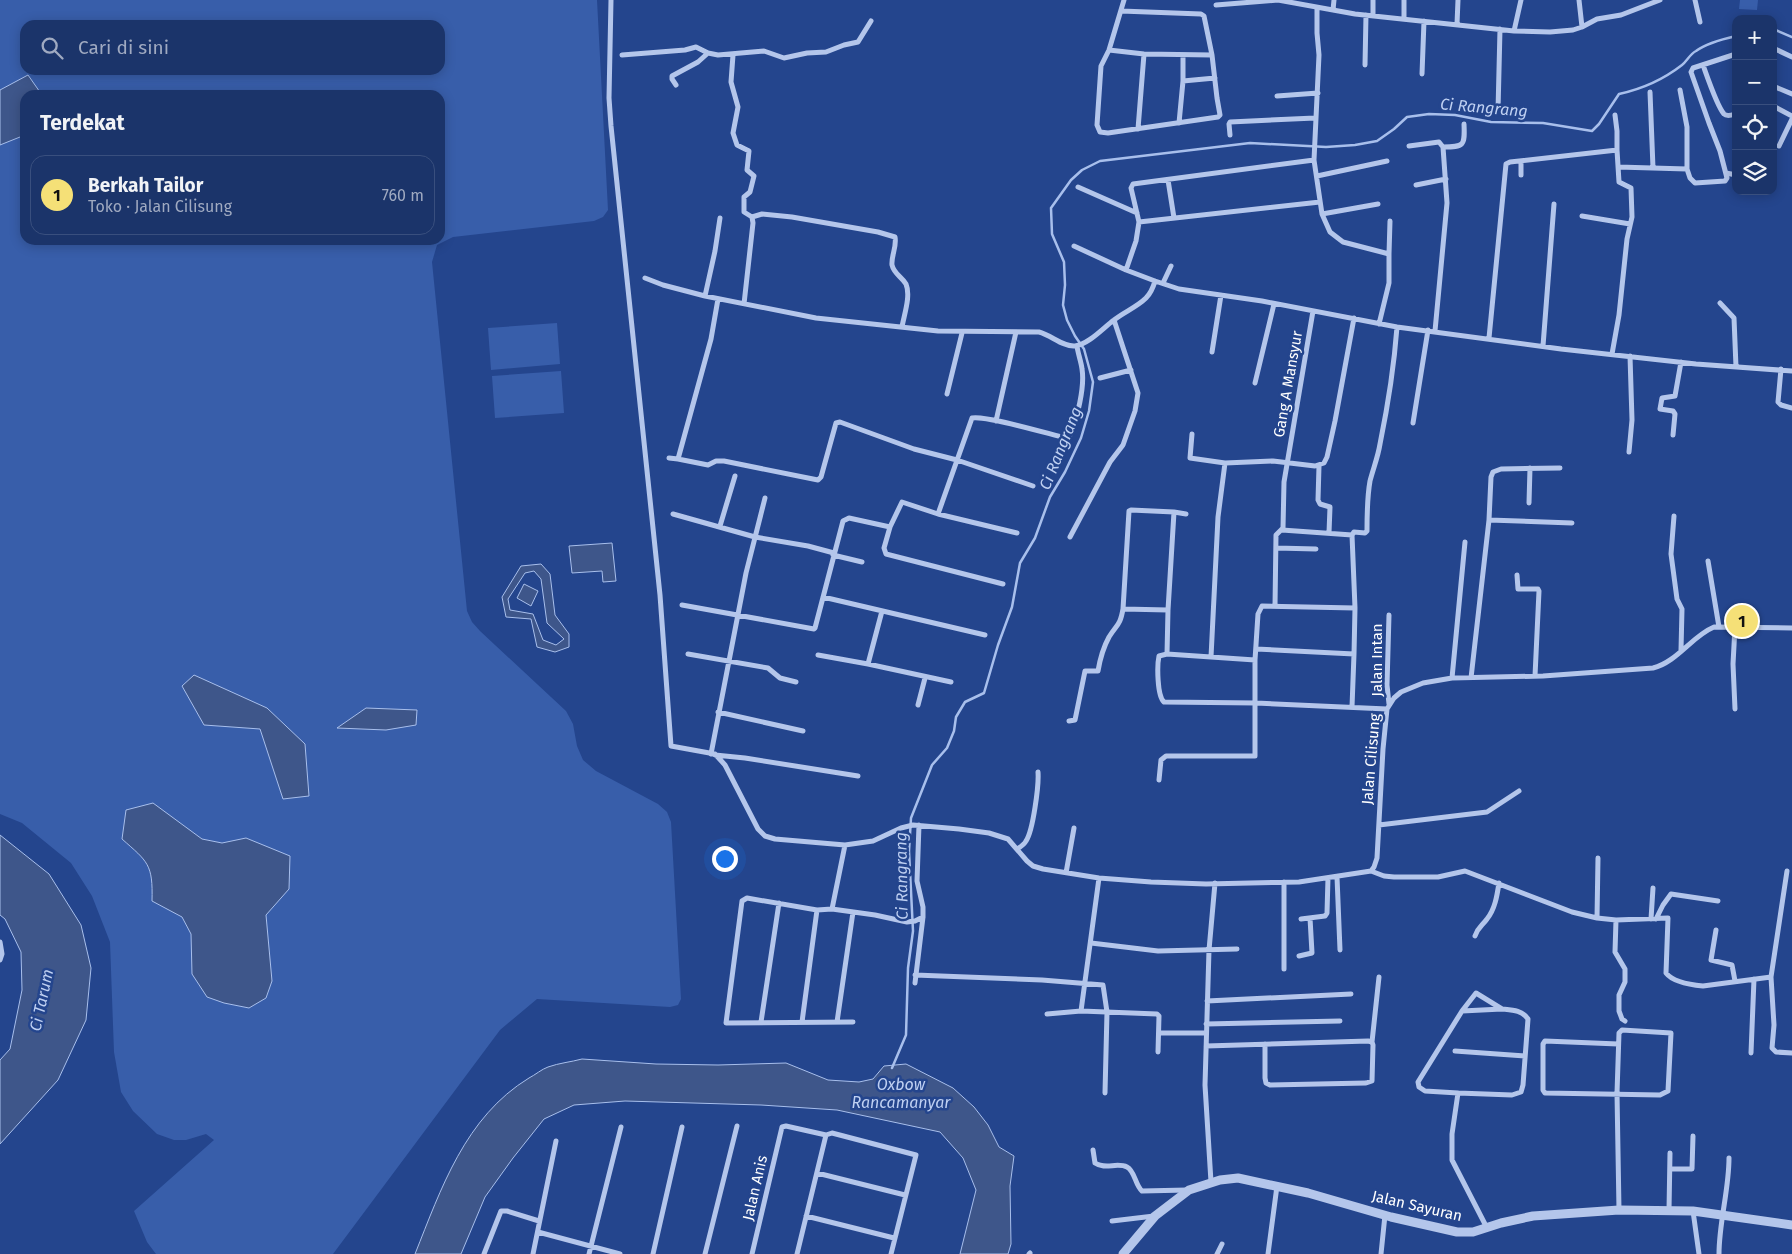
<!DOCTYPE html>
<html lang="id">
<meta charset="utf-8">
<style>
:root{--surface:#1b346a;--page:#243c70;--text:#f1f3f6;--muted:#a0aac1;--line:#394f7e;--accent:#f5e077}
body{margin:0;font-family:"Fira Sans",sans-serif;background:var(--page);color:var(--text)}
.controls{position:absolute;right:15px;top:15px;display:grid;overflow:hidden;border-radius:10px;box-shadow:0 2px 12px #0003}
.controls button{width:45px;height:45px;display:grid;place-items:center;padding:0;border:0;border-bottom:1px solid var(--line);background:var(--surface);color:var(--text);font:25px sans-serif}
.you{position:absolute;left:724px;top:858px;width:18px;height:18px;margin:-12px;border:4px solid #fff;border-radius:50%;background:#1a73e8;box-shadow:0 0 0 8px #1a73e833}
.badge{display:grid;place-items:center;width:32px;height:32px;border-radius:50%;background:var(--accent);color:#111;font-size:16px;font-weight:700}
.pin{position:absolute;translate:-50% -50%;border:2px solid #fff;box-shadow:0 1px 5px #0006}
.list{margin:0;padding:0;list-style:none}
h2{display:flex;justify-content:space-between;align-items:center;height:65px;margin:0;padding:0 20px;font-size:21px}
h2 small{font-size:16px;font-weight:400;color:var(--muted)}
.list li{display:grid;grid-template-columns:32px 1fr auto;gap:15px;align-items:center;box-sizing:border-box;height:80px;margin:0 10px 10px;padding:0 10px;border:1px solid var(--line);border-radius:15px}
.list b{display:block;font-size:19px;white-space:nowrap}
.list p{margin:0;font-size:16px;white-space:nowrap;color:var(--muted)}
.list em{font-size:16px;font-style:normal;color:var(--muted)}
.icon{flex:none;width:28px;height:28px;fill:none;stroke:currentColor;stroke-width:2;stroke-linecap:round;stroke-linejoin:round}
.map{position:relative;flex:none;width:1792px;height:1254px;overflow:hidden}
.search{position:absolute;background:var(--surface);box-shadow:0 2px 12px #0003;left:20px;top:20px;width:425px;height:55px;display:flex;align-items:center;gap:12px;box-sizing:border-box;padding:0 18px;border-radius:15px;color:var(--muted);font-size:19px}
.panel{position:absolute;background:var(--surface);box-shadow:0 2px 12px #0003;left:20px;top:90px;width:425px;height:155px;border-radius:15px}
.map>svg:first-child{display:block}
.green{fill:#385eaa;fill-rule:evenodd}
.water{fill:#3e568a;stroke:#a8bfec;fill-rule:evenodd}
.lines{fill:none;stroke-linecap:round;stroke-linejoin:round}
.stream{stroke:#a8bfec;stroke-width:2.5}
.minor{stroke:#b4c6eb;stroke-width:5}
.tertiary{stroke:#b4c6eb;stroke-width:9}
.labels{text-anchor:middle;stroke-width:5;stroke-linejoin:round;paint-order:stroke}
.street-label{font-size:15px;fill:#fff;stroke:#24458d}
.water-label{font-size:16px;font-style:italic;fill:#bfd0f2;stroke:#24458d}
</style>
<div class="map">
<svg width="1792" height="1254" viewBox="0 0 1792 1254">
<rect width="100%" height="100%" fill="#24458d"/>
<!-- green -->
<path class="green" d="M 0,0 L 597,0 L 608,210 L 603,217 L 594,221 L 453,237 L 437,245 L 432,262 L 467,611 L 472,622 L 480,631 L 566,711 L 573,724 L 577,746 L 583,760 L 596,771 L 658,804 L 667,812 L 671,822 L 681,999 L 678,1005 L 670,1007 L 537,999 L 500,1030 L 333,1254 L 156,1254 L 147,1242 L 134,1211 L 214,1140 L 206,1134 L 186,1140 L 174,1140 L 157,1134 L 133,1111 L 121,1092 L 114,1052 L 110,942 L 92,896 L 71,863 L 22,823 L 0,814 ZM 25,25 L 440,25 L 440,70 L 25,70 ZM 25,95 L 440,95 L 440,240 L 25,240 Z
M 1740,0 L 1758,0 L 1757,10 L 1739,9 Z
M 557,323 L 560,364 L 491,370 L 488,328 Z
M 561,371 L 564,413 L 495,418 L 492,376 Z"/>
<!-- water -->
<path class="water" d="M 28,75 L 42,95 L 25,95 L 25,135 L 0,145 L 0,90 Z
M 612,543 L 616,581 L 603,582 L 602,571 L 572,573 L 569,546 Z
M 541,564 L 550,574 L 555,615 L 569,634 L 569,647 L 555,652 L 537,647 L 531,619 L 506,617 L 502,597 L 521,566 ZM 534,571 L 541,579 L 547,623 L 564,639 L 556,645 L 543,640 L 533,614 L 510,610 L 508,599 L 525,573 Z
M 524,584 L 538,591 L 531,606 L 517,598 Z
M 194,675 L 267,708 L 305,744 L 309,796 L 283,799 L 260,729 L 204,725 L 182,686 Z
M 366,708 L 417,710 L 416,725 L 386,730 L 337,728 Z
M 153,803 L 202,839 L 222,843 L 246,838 L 290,856 L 289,889 L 266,915 L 272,981 L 266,998 L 249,1008 L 224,1003 L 207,997 L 192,974 L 191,934 L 182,917 L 152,901 C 153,864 148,862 122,839 L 126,810 Z
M 0,835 L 49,874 L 81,925 L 91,968 L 86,1020 L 58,1080 L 0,1144 L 0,1060 L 10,1049 L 22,990 L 21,952 L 5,919 L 0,915 Z
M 582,1059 L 656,1064 L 718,1065 L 786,1063 L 828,1080 L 859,1082 L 873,1079 L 884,1066 L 906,1064 L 953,1088 L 974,1107 L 988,1125 L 999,1147 L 1014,1156 L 1010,1186 L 1011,1244 L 1008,1254 L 960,1254 L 976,1190 L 963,1158 L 940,1132 L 837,1110 L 761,1105 L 625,1101 L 574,1105 L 544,1119 L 513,1158 L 485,1197 L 461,1254 L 415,1254 C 441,1189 465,1117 529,1078 C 535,1075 542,1069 548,1067 C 559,1063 571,1062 582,1059 Z"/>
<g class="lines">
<!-- stream -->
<path class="stream" d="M 1773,29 L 1792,37
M 892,1068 L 906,1035 L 908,968 L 913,931 L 909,851 L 911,818 L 932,765 L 947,748 L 954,731 L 956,717 L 965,702 L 984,693 L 998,645 L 1012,607 L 1020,563 L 1035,538 L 1050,497 L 1065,472 L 1081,438 L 1089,411 L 1093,382 L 1084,349 L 1075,336 L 1067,320 L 1063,305 L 1065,285 L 1064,262 L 1052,234 L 1051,208 L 1071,180 L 1082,170 L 1100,161 L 1250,143 L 1326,147 L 1355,145 L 1377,141 L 1394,129 L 1407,117 L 1429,114 L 1455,115 L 1491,122 L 1543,123 L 1592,131 L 1599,124 L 1619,94 C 1642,89 1664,79 1682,65 C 1687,61 1690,54 1696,51 C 1707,43 1723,39 1736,36"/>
<!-- minor -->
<path class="minor" d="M 611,0 L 609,98 L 611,126 L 660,595 L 671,746 L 715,754 L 725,765 L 758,829 L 765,836 L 775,839 L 845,845 L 873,841 L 901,828 L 913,825 L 959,829 L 989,833 L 1008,839 L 1027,861 L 1033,866 L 1043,869 L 1099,878 L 1151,882 L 1206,884 L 1299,882 L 1371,871 L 1374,867 L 1377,858 L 1383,749 L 1387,709 L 1394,698 L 1401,692 L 1423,683 L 1452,678 L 1543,676 L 1653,668 C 1677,662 1692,636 1714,627 L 1792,628
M 1373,0 L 1373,16
M 1695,0 L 1700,22
M 1216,5 L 1278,0 L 1355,14 L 1514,31 L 1550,32 L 1573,30 L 1582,27 L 1579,0
M 1317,8 L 1317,33 L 1319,55 L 1314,160 L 1322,214 L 1330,232 L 1343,242 L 1389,254 L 1389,283 L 1379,324
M 1333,10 L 1334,0
M 1121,11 L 1201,14 L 1204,16 L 1212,55 L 1217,98 L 1220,115 L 1218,117 L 1108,133 L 1100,132 L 1097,125 L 1101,66 L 1109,50 L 1124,0
M 1404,19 L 1404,0
M 1457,24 L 1458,0
M 1582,27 L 1597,19 L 1621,15 L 1660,0
M 1514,31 L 1521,0
M 1773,48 L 1792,57
M 1109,50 L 1144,54 L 1212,55
M 622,55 L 685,50 L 696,47 L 708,53 L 718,55 L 764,51 L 784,58 L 807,53 L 826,52 L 844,45 L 858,42 L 871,21
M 733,55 L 731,82 L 738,107 L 733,133 L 737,145 L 749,151 L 747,170 L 754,176 L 750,192 L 744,197 L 744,212 L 752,217 L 753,223 L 744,304
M 1365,65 L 1366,15
M 1703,65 C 1707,76 1717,106 1724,114 C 1727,117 1732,115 1736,114
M 1422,74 L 1424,21
M 1183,81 L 1215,78
M 676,85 L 672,79 L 672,76 L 698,62 L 708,53
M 1773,86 L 1792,94
M 1650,92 L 1653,168
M 1277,96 L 1318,93
M 1773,106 L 1792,116
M 1498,111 L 1500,29
M 1615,115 L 1617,131 L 1617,150
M 1179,123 L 1183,81 L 1183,55
M 1138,129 L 1144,54
M 1230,135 L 1229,124 L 1230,122 L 1315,118
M 1409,146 L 1439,142 L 1443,147 L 1447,203 L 1435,331
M 1779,146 L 1792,119
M 1443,147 C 1464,147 1465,146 1464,124
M 1521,161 L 1521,175
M 1618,167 L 1687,169 L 1687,127 L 1680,90
M 1687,169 L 1690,178 L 1695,183 L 1725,181 L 1727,178 L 1720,151 L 1709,123 L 1691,72 L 1693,68 L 1736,54
M 1726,173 L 1736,175
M 1317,176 L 1387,161
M 1168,180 L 1174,218
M 1416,185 L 1446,179
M 1078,187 L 1137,213
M 1322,214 L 1378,204
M 1582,216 L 1630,224
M 752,217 L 762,214 L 792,217 L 878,232 L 895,237 C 897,247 891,256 892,265 C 894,274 902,277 906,284 C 911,296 904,315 902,327
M 1139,222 L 1320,202
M 1074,246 L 1126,270 L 1155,281
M 1389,254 L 1390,221
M 1126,270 L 1136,241 L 1139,222 L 1131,188 L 1133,184 L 1314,160
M 645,278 L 663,285 L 705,296 L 816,318 L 938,331 L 1039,332 C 1051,335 1063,347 1075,346 C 1089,344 1103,328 1114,320 C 1124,312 1137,307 1146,298 C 1151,293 1153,288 1155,281 L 1179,289 L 1262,301 L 1397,327 L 1561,349 L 1696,364 L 1792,371
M 1163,283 L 1171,266
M 705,296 L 715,251 L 720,218
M 1720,303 L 1734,318 L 1736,367
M 1489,338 L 1506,164 L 1510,162 L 1617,150 L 1619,182 L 1631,188 L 1632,217 L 1627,239 L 1619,315 L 1612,354
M 1543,346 L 1554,204
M 1212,352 L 1221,295
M 1781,369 L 1778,402 L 1781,405 L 1792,408
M 1100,378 L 1131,370
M 1255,383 L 1274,304
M 947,394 L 962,333
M 996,421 L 1016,332
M 1413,423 L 1428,330
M 1192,434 L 1190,458 L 1225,463
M 1673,435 L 1675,414 L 1673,411 L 1660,409 L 1662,398 L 1675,396 L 1681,362
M 1629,452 L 1632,420 L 1630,356
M 669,458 L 678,459 L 711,339 L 718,299
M 678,459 L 708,465 L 716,461 L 724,461 L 818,480 L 821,477 L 836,423 L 840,422 L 914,449 L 957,460 L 1033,486
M 1319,466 L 1318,500 L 1320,504 L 1330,507 L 1329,533
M 1529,503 L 1530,468
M 1174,512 L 1186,514
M 673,514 L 755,537 L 808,546 L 834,553
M 938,514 L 972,418 C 985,415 1049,434 1066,438 L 1070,435 C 1077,419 1085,387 1082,369 C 1081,361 1078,354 1077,346
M 1674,516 L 1671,554 L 1677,599 L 1682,609 L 1681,650
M 1489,520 L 1572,523
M 720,526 L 735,476
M 890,527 L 884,548 L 886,554 L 1003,584
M 1282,530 L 1352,535
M 1070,537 L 1110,462 L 1123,445 L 1135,411 L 1138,393 L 1114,320
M 1276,548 L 1316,549
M 833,555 L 862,562
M 1708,561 L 1719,627
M 1517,575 L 1518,589 L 1538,589 L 1539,591 L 1535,676
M 823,597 L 985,635
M 682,605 L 814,629 L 815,628 L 843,521 L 849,518 L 890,527 L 902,502 L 938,514 L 1017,533
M 1275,606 L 1276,535 L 1283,528 L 1284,482 L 1313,311
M 1355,608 L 1352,535 L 1354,532 L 1365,533 L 1367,531 C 1367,514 1367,498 1370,481 C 1373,469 1378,457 1380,444 C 1388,405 1394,367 1397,327
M 1168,610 L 1174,512 L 1131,510 L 1129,511 L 1123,609 L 1168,610 L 1167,654 L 1255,660 L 1258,614 L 1262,606 L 1355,608 L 1354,654 L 1256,649
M 1389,615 L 1387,685 L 1389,704
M 1735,627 L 1733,664 L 1735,709
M 688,654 L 768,668 L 780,678 L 796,682
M 1167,654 L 1159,656 C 1157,665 1157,696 1164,702 L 1256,703 L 1387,709
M 818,655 L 868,664 L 951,682
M 1211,657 L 1218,517 L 1225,463 L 1273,461 L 1315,466 L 1324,463 L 1327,457 L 1335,421 L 1354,318
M 868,664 L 882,611
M 1452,678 L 1465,542
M 1471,678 L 1489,520 L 1491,477 L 1493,472 L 1501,469 L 1560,468
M 918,705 L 925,678
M 1352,707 L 1354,654
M 718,712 L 803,731
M 1069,721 L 1075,720 L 1085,671 L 1098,671 C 1100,659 1103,648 1109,637 C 1117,624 1120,626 1123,609
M 711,754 L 746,573 L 765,498
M 715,755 L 745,758 L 858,776
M 1159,780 L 1161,760 L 1166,756 L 1255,756 L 1255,660
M 1379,825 L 1487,812 L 1519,791
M 1017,849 C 1020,847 1024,845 1026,841 C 1033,831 1039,785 1038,772
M 1371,871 L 1384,876 L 1394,877 L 1438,877 L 1465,871 L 1572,912 L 1597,918 L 1616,920 L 1668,918 L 1666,973 C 1673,982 1692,985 1703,986 L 1771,977 L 1774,1025 L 1772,1048 L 1776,1052 L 1792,1053
M 1066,873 L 1074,828
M 1337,877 L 1340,950
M 1284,882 L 1284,969
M 832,909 L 845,845
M 1597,918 L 1598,858
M 1301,919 L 1325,916 L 1327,913 L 1328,878
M 1651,919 L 1653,888
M 1656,919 L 1663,905 L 1671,894 L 1718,901
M 1616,920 L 1615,952 L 1625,969 L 1625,982 L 1619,995 L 1619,1011 L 1622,1019 L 1625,1021
M 1716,930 L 1711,960 L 1732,965 L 1735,981
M 1475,936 C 1478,927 1482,926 1487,919 C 1495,909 1497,896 1499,883
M 0,942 L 2,954 L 0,960
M 1091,943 L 1158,951 L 1237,949
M 1299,956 L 1312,953 L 1310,918
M 915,975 L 1042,980 L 1103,985 L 1107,1012 L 1105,1093
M 1771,977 L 1787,871
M 915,983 L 923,917 L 923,907 L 917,881 L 919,825
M 1207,1001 L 1351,994
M 1502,1009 C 1512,1010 1522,1010 1528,1019 L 1523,1085 L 1521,1092 L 1512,1095 L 1458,1093 L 1425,1091 L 1419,1087 L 1418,1082 L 1462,1011 Z
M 1081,1011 L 1099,878
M 1462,1011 L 1476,993 L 1502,1009
M 1047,1014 L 1081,1011 L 1157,1014 L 1159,1016 L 1158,1052
M 761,1022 L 779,903
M 802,1022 L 817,910
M 837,1022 L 853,912
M 853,1022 L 726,1023 L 742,901 L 747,898 L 817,910 L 832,909 L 875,915 L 907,922 L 915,921 L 923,917
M 1206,1024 L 1340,1021
M 1159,1033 L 1206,1033
M 1372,1042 L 1379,977
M 1618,1044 L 1545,1041 L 1543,1044 L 1543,1090 L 1545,1093 L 1660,1095 L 1668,1091 L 1671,1033 L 1622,1030 L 1619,1033 L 1617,1093 L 1619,1210
M 1206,1046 L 1368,1041 L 1372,1042 L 1373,1045 L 1372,1081 L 1366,1083 L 1270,1085 L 1266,1083 L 1265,1078 L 1265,1044
M 1455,1051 L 1525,1056
M 1751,1053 L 1754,979
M 1458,1093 L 1452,1134 L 1452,1160 L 1487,1228
M 1093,1150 L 1095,1163 C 1105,1170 1117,1162 1127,1167 C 1135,1171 1135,1185 1142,1191 L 1187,1190
M 1670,1169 L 1692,1169 L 1693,1136
M 817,1173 L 905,1195
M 1211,1182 L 1205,1085 L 1209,950 L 1215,883
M 1669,1210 L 1670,1153
M 1693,1211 L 1699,1254
M 806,1216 L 894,1238
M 1112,1221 L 1154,1216
M 538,1232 L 620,1254
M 484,1254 L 501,1211 L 507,1211 L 539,1221
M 533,1254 L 556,1141
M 589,1254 L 621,1127
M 653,1254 L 682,1127
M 705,1254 L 737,1126
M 752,1254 L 782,1127 L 786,1126 L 826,1135
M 797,1254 L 826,1135 L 832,1133 L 916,1155 L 891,1254
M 1029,1254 L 1030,1253
M 1217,1254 L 1222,1244
M 1268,1254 L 1277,1186
M 1381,1254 L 1385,1215
M 1719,1254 C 1719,1222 1729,1190 1729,1158"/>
<!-- tertiary -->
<path class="tertiary" d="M 1123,1254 L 1155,1216 L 1189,1190 L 1220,1180 L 1238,1178 L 1308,1193 L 1391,1217 L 1457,1232 L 1473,1232 L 1501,1223 L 1533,1216 L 1619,1210 L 1693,1211 L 1792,1225"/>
</g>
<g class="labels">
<!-- street labels -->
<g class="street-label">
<text transform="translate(1288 384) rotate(-80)" y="5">Gang A Mansyur</text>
<text transform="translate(1377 660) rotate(-90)" y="5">Jalan Intan</text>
<text transform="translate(1371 759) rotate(-85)" y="5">Jalan Cilisung</text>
<text transform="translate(755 1188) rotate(-77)" y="5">Jalan Anis</text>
<text transform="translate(1417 1206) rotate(13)" y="5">Jalan Sayuran</text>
</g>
<!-- water labels -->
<g class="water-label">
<text transform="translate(1484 107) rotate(5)" y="6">Ci Rangrang</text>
<text transform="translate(1060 448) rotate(-68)" y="6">Ci Rangrang</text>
<text transform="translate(901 876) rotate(-91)" y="6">Ci Rangrang</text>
<text transform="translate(41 1000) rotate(-78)" y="6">Ci Tarum</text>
<text x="901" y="1090">Oxbow<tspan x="901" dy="18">Rancamanyar</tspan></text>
</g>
</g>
</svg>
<div class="controls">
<button>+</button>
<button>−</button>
<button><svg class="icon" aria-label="locate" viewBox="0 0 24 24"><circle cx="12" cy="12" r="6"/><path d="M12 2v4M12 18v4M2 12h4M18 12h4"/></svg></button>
<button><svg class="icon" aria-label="layers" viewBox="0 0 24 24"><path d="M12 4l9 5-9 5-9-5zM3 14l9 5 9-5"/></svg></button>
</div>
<div class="you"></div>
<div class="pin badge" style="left:1742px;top:621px">1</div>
<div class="search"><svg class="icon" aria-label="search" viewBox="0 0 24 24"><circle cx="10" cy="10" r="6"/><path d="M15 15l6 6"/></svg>Cari di sini</div>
<section class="panel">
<h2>Terdekat<small></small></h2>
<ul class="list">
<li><span class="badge">1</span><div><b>Berkah Tailor</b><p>Toko · Jalan Cilisung</p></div><em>760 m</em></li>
</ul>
</section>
</div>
